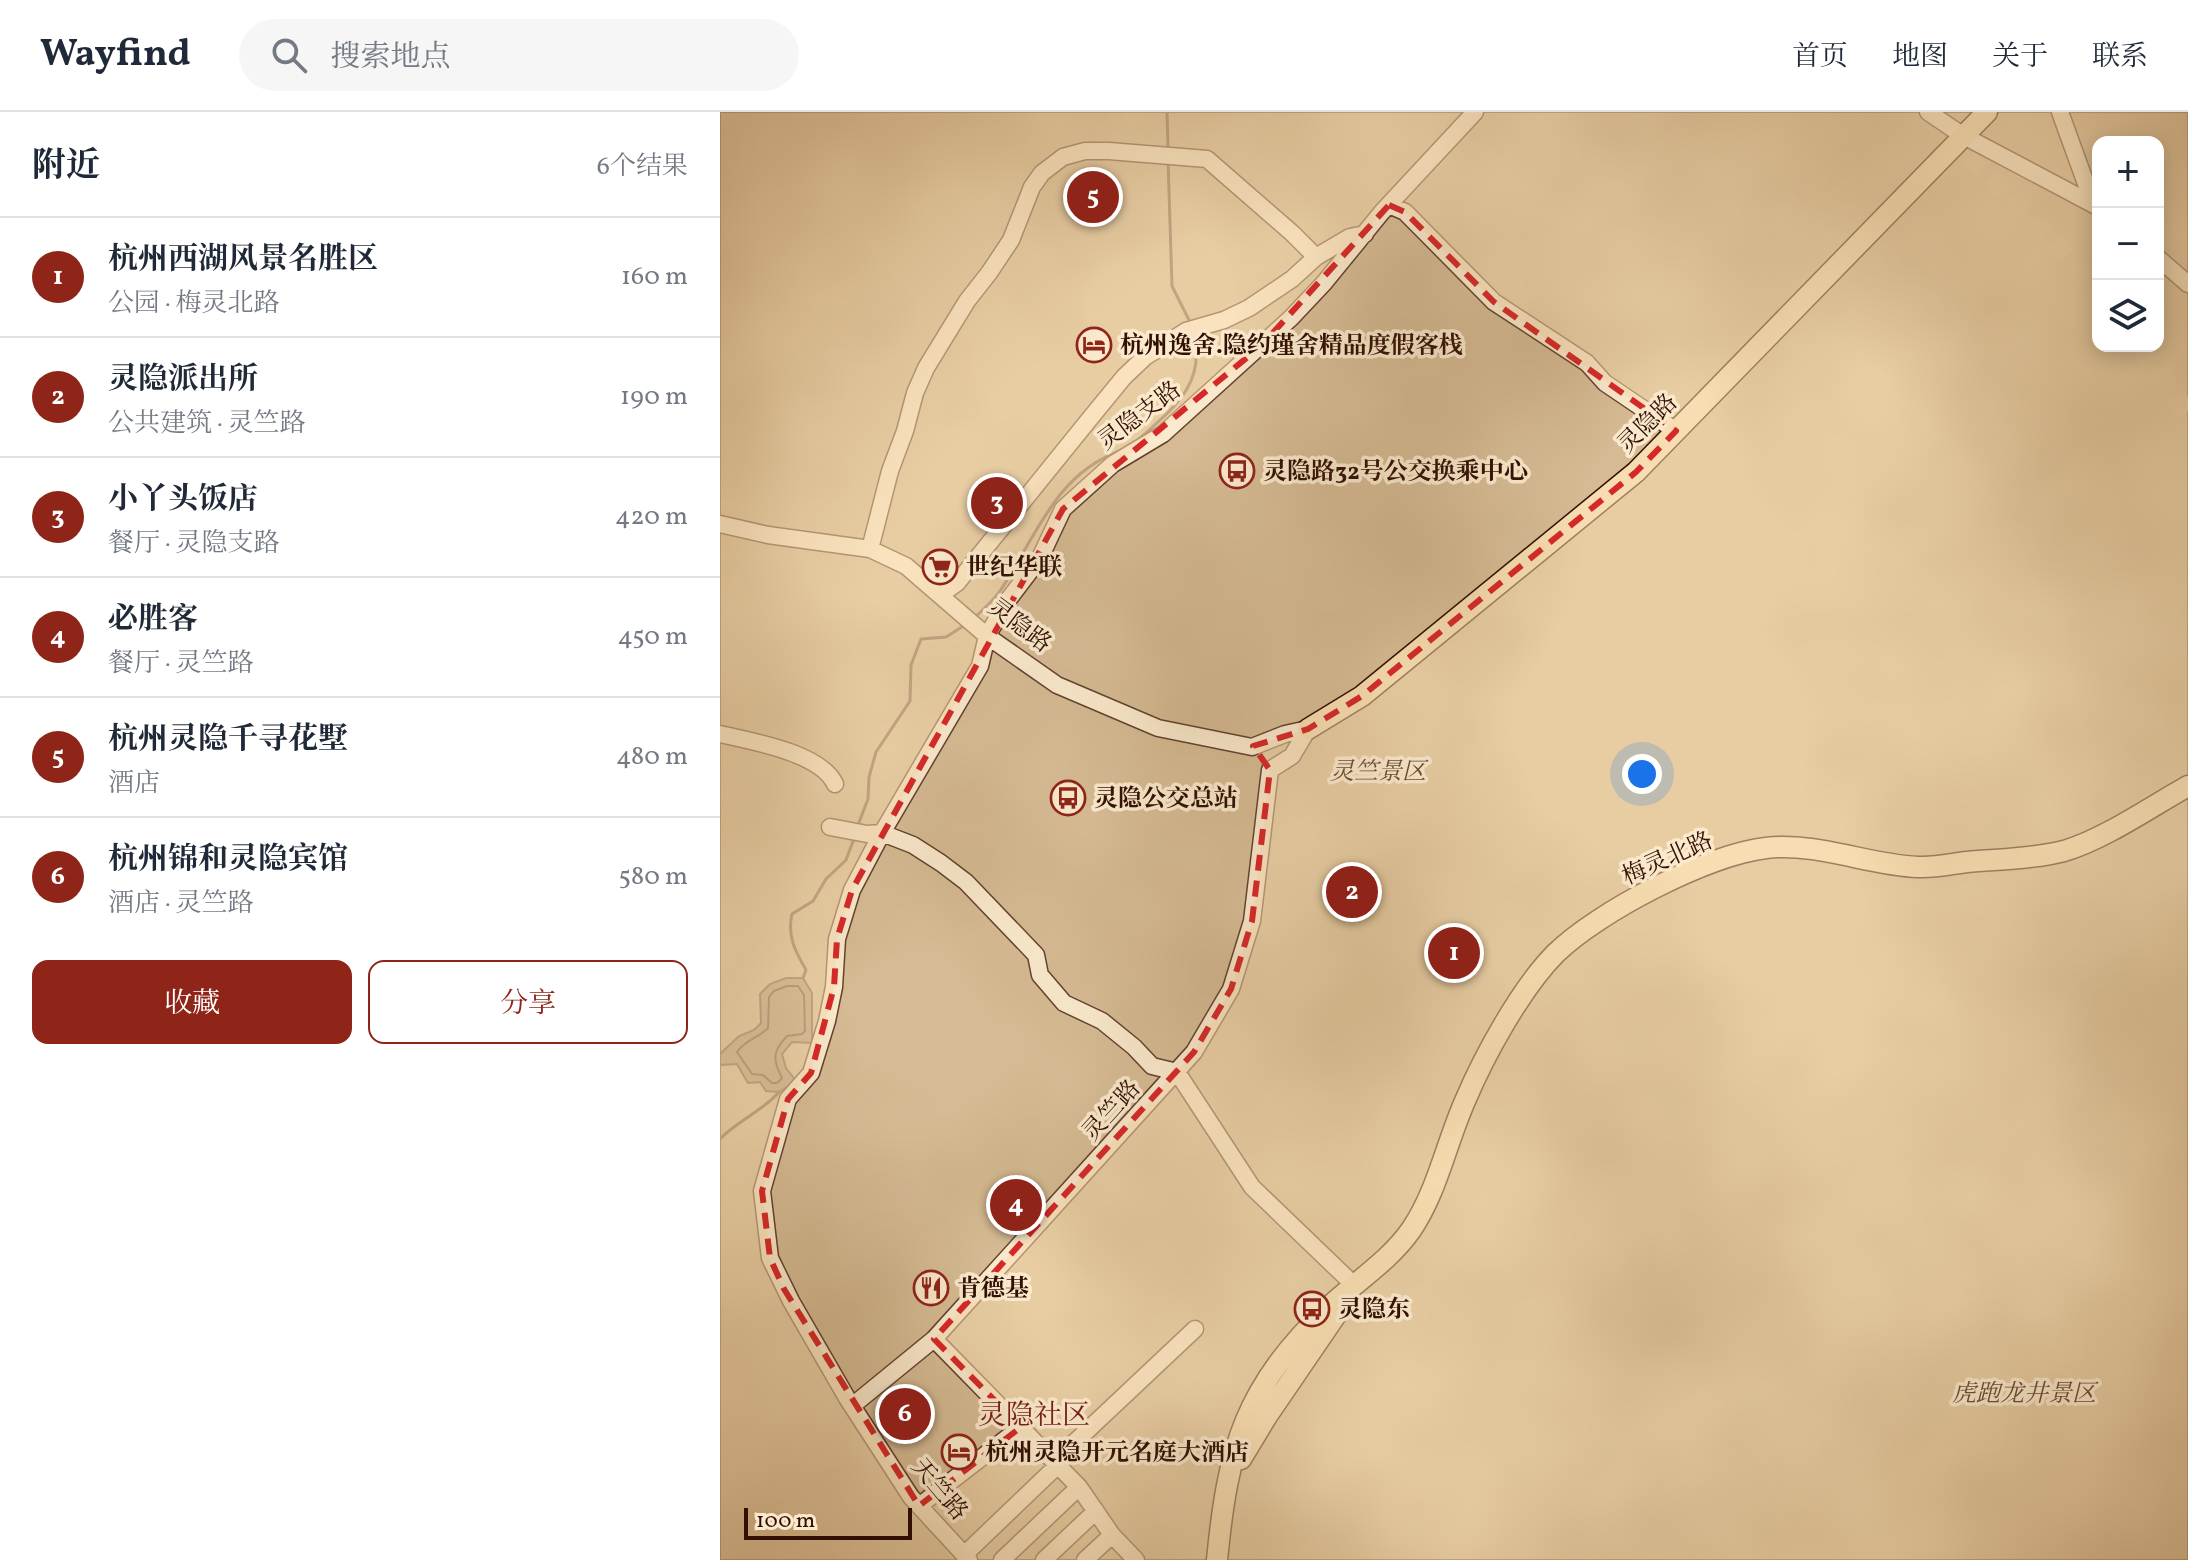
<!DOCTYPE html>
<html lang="zh">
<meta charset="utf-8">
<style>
:root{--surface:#fff;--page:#f6f6f7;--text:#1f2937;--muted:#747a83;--line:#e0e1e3;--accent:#8f2418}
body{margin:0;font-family:Vollkorn,"Noto Serif SC",serif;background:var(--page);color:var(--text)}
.controls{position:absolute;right:24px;top:24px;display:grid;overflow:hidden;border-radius:16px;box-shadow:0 4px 20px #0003}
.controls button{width:72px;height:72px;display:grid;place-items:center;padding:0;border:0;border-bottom:2px solid var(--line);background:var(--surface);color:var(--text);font:40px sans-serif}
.scale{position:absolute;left:24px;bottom:20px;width:168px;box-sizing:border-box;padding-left:8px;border:4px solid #310f03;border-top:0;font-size:22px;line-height:28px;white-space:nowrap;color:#310f03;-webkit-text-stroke:6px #fae9cc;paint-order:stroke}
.you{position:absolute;left:922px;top:662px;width:28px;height:28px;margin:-20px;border:6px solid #fff;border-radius:50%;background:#1a73e8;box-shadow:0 0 0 12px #1a73e833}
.badge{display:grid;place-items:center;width:52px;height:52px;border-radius:50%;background:var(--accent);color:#fff;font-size:26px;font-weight:700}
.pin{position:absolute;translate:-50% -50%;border:4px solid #fff;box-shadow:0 2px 8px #0006}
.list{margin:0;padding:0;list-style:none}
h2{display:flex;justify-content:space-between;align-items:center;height:104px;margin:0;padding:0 32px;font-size:34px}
h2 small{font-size:26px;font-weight:400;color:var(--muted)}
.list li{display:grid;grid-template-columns:52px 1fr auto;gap:24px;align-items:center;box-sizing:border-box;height:120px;padding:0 32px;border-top:2px solid var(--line)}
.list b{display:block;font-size:30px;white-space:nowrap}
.list p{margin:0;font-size:26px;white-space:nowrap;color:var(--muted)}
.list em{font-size:26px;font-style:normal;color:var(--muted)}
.actions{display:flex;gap:16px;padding:24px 32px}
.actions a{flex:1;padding:18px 0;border:2px solid var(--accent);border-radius:16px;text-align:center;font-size:28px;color:var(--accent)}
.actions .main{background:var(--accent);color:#fff}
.icon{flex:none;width:44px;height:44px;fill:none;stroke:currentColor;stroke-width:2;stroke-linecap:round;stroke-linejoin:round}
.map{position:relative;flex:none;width:1468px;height:1448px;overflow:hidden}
header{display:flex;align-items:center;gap:48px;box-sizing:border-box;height:112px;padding:0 40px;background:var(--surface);border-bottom:2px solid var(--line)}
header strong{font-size:38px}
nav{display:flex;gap:44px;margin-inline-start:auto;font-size:28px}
.search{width:560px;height:72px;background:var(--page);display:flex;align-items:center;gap:20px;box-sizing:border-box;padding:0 28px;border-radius:44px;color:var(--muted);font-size:30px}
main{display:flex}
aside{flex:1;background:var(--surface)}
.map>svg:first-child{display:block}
.green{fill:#d5ba93;stroke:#83644b;stroke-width:2;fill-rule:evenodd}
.water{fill:#b49776;stroke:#806148;stroke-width:2}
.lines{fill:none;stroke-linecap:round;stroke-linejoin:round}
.shore{stroke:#72533c;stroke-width:2}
.stream{stroke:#806148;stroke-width:3}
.major-tunnel{stroke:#d9be97;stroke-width:20;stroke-dasharray:20 10;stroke-linecap:butt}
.minor-casing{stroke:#62422e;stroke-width:19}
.major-casing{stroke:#310f03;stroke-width:23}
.minor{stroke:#fae9cc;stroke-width:16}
.major{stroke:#f7ddb1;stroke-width:20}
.marked{fill:none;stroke:#d62828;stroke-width:6;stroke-dasharray:16 10;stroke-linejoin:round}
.labels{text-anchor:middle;stroke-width:7;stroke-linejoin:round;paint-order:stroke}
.poi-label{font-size:24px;font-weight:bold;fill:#310f03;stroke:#fae9cc;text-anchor:start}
.street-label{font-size:24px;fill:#310f03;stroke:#fae9cc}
.park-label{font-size:24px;font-style:italic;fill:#6a4b35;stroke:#fae9cc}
.quarter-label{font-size:28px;fill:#7a1f14;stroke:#fae9cc}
</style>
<header>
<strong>Wayfind</strong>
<div class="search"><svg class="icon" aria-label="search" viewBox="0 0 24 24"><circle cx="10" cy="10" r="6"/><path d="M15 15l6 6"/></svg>搜索地点</div>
<nav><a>首页</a><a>地图</a><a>关于</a><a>联系</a></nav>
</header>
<main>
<aside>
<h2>附近<small>6个结果</small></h2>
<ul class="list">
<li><span class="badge">1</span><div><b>杭州西湖风景名胜区</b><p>公园 · 梅灵北路</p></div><em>160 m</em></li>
<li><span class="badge">2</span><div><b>灵隐派出所</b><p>公共建筑 · 灵竺路</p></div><em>190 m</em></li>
<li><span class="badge">3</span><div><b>小丫头饭店</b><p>餐厅 · 灵隐支路</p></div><em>420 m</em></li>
<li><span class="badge">4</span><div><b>必胜客</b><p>餐厅 · 灵竺路</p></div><em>450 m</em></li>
<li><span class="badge">5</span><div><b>杭州灵隐千寻花墅</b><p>酒店</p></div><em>480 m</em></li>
<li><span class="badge">6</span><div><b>杭州锦和灵隐宾馆</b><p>酒店 · 灵竺路</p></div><em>580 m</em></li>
</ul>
<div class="actions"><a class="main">收藏</a><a>分享</a></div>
</aside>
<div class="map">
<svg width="1468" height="1448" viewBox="0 0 1468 1448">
<rect width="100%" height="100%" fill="#f7ddb1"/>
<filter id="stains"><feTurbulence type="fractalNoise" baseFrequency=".0025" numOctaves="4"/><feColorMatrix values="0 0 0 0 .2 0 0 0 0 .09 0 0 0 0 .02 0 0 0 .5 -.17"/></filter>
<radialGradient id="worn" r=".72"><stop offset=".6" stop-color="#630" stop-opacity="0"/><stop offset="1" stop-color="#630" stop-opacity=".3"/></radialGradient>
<!-- green -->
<path class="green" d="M 0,0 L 1468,0 L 1468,1448 L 0,1448 ZM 1378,30 L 1438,30 L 1438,234 L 1378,234 Z"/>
<!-- water -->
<path class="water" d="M 66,866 L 83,866 L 92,881 L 92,931 L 72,930 L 62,942 L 66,956 L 76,969 L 59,980 L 46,979 L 40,970 L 28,971 L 17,952 L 0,953 L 0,942 L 19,924 L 34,918 L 41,911 L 40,882 L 50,872 Z"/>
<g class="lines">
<!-- shore -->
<path class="shore" d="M 67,874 L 78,874 L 84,883 L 85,919 L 82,922 L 67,924 C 53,939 52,947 62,966 L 57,971 L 52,971 L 43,963 L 32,962 L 17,940 C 25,928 38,926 48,916 L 49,885 L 54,879 Z"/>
<!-- stream -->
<path class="stream" d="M 447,0 L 448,36
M 448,48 L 452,174 L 471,212
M 418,328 C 452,297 486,273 474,223
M 254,506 C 263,498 273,489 280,479 C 314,429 335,362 398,340
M 138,713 L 148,687 L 149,665 L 156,640 L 190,589 L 191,553 L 201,527 L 226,525 L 245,513
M 83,866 L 86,858 C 75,839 67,824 72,802 L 93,789 L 106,767 L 126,748 L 135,724
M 0,1027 C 18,1008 43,999 59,980"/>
<!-- major-tunnel -->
<path class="major-tunnel" d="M 1206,2 L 1344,138 L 1378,180
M 1421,234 L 1468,303"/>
<!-- minor casing -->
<g class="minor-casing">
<path id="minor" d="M 1208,0 L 1242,23 L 1378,95
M 1340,0 L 1373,91
M 669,93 L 685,100 L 774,190 L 867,251 L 885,271 L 956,319
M 1438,146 L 1468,172
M 0,412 L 48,423 L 150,437 L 186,454 L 267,524 L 337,573 L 438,616 L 532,635
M 150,437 L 170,359 L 185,319 L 195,281 L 206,256 L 247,189 L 269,161 L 291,128 L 312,75 L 322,61 L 343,45 L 365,39 L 389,39 L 487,47 L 572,121 L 596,145 L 630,125 L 645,122
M 220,483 L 237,471 L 372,304 L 404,265 L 425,245 L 466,219 L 504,208 L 529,196 L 572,167 L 596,145
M 0,622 C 31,629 101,641 115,672
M 532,635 L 565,622 L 588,617
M 550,658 L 572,644 L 588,617
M 110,715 L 147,722 L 162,721 L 193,733 L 221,751 L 246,770 L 316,843 L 320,863 L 344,891 L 382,909 L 414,935 L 432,954 L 457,960 L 532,1075 L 635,1174
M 214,1227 L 359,1375 L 392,1423 L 416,1448
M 132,1294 L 214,1227 L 474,940 L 511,877 L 532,809 L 550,658
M 199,1394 L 301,1315
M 244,1443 L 338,1353 L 355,1330 L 475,1217
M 249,1448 L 191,1385 L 127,1286 L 71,1189 L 50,1146 L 42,1079 L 68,987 L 91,961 L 107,909 L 114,875 L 117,827 L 132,778 L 162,721 L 260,554 L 267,524 L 288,488 L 320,446 L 343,397 L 393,352 L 443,322 L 571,206 L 604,171 L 662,100 L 755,0
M 282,1448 L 359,1375
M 324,1448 L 376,1399
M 365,1448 L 392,1423"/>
</g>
<!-- major casing -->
<g class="major-casing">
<path id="major" d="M 588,617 L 642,584 L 916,360 L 1267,0
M 521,1347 L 547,1304 L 620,1197
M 497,1448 C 508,1334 525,1275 610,1194 C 638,1168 669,1149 691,1118 C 717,1080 726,1032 745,989 C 764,944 801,876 836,841 C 878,800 987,743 1046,736 C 1097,730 1148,753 1198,755 C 1214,756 1231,752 1247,750 C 1279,747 1313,747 1344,739 C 1383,728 1432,694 1468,674"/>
</g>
<!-- minor -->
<use href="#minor" class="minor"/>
<!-- major -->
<use href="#major" class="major"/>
</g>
<!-- marked area -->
<path d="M0 0H1468V1448H0ZM 669,93 L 685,100 L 774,190 L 956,319 L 916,360 L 642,584 L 588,617 L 533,634 L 550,658 L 532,809 L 511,877 L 474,940 L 214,1227 L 301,1315 L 199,1394 L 64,1177 L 50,1146 L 42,1079 L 68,987 L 91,961 L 114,875 L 117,827 L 132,778 L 343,397 L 541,234 Z" fill="#f7ddb1" fill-opacity=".55" fill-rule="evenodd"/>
<path class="marked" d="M 669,93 L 685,100 L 774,190 L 956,319 L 916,360 L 642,584 L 588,617 L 533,634 L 550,658 L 532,809 L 511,877 L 474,940 L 214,1227 L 301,1315 L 199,1394 L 64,1177 L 50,1146 L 42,1079 L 68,987 L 91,961 L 114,875 L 117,827 L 132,778 L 343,397 L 541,234 Z"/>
<!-- icons -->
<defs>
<g id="hotel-ring" transform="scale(1.8)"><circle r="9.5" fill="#fae9cc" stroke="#8f2418" stroke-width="1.5"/><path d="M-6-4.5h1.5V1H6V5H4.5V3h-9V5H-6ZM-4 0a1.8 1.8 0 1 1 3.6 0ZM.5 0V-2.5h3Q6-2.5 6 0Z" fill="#8f2418"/></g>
<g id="bus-ring" transform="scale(1.8)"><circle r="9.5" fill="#fae9cc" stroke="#8f2418" stroke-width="1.5"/><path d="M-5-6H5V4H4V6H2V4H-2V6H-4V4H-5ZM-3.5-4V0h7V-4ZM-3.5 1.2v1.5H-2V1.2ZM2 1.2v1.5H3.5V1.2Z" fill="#8f2418"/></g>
<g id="supermarket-ring" transform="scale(1.8)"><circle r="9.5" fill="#fae9cc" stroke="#8f2418" stroke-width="1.5"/><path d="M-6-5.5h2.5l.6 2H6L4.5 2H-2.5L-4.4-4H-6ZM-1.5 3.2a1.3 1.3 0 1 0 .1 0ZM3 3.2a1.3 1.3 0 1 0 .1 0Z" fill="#8f2418"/></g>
<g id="restaurant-ring" transform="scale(1.8)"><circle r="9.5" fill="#fae9cc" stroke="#8f2418" stroke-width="1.5"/><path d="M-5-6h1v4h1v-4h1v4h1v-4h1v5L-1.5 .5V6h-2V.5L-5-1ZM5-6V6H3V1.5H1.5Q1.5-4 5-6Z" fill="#8f2418"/></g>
</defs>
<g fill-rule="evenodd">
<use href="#hotel-ring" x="374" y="233"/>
<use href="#bus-ring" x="517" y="359"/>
<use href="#supermarket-ring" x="220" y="455"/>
<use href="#bus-ring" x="348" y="686"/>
<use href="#restaurant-ring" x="211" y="1176"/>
<use href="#bus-ring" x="592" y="1197"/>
<use href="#hotel-ring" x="239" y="1340"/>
</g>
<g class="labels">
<!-- poi labels -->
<g class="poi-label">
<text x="400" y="241">杭州逸舍.隐约瑾舍精品度假客栈</text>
<text x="543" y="367">灵隐路32号公交换乘中心</text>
<text x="246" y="463">世纪华联</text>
<text x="374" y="694">灵隐公交总站</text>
<text x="237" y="1184">肯德基</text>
<text x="618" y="1205">灵隐东</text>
<text x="265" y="1348">杭州灵隐开元名庭大酒店</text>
</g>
<!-- street labels -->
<g class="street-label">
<text transform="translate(419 303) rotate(-37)" y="8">灵隐支路</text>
<text transform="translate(927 311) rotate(-45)" y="8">灵隐路</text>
<text transform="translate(300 513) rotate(37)" y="8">灵隐路</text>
<text transform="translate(947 746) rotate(-24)" y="8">梅灵北路</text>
<text transform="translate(391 998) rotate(-48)" y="8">灵竺路</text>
<text transform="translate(220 1377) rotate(50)" y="8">天竺路</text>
</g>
<!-- park labels -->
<g class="park-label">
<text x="658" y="667">灵竺景区</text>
<text x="1304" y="1289">虎跑龙井景区</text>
</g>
<!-- quarter labels -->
<g class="quarter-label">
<text x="314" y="1312">灵隐社区</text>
</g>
</g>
<rect width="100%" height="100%" filter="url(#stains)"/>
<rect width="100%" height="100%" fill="url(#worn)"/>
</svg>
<div class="controls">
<button>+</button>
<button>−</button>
<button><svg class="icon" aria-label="layers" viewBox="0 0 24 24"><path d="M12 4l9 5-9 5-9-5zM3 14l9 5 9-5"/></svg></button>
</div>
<div class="scale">100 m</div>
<div class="you"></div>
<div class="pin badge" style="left:734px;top:841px">1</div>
<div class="pin badge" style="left:632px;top:780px">2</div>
<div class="pin badge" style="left:277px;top:391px">3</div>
<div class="pin badge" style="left:296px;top:1093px">4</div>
<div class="pin badge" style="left:373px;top:85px">5</div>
<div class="pin badge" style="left:185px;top:1302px">6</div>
</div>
</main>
